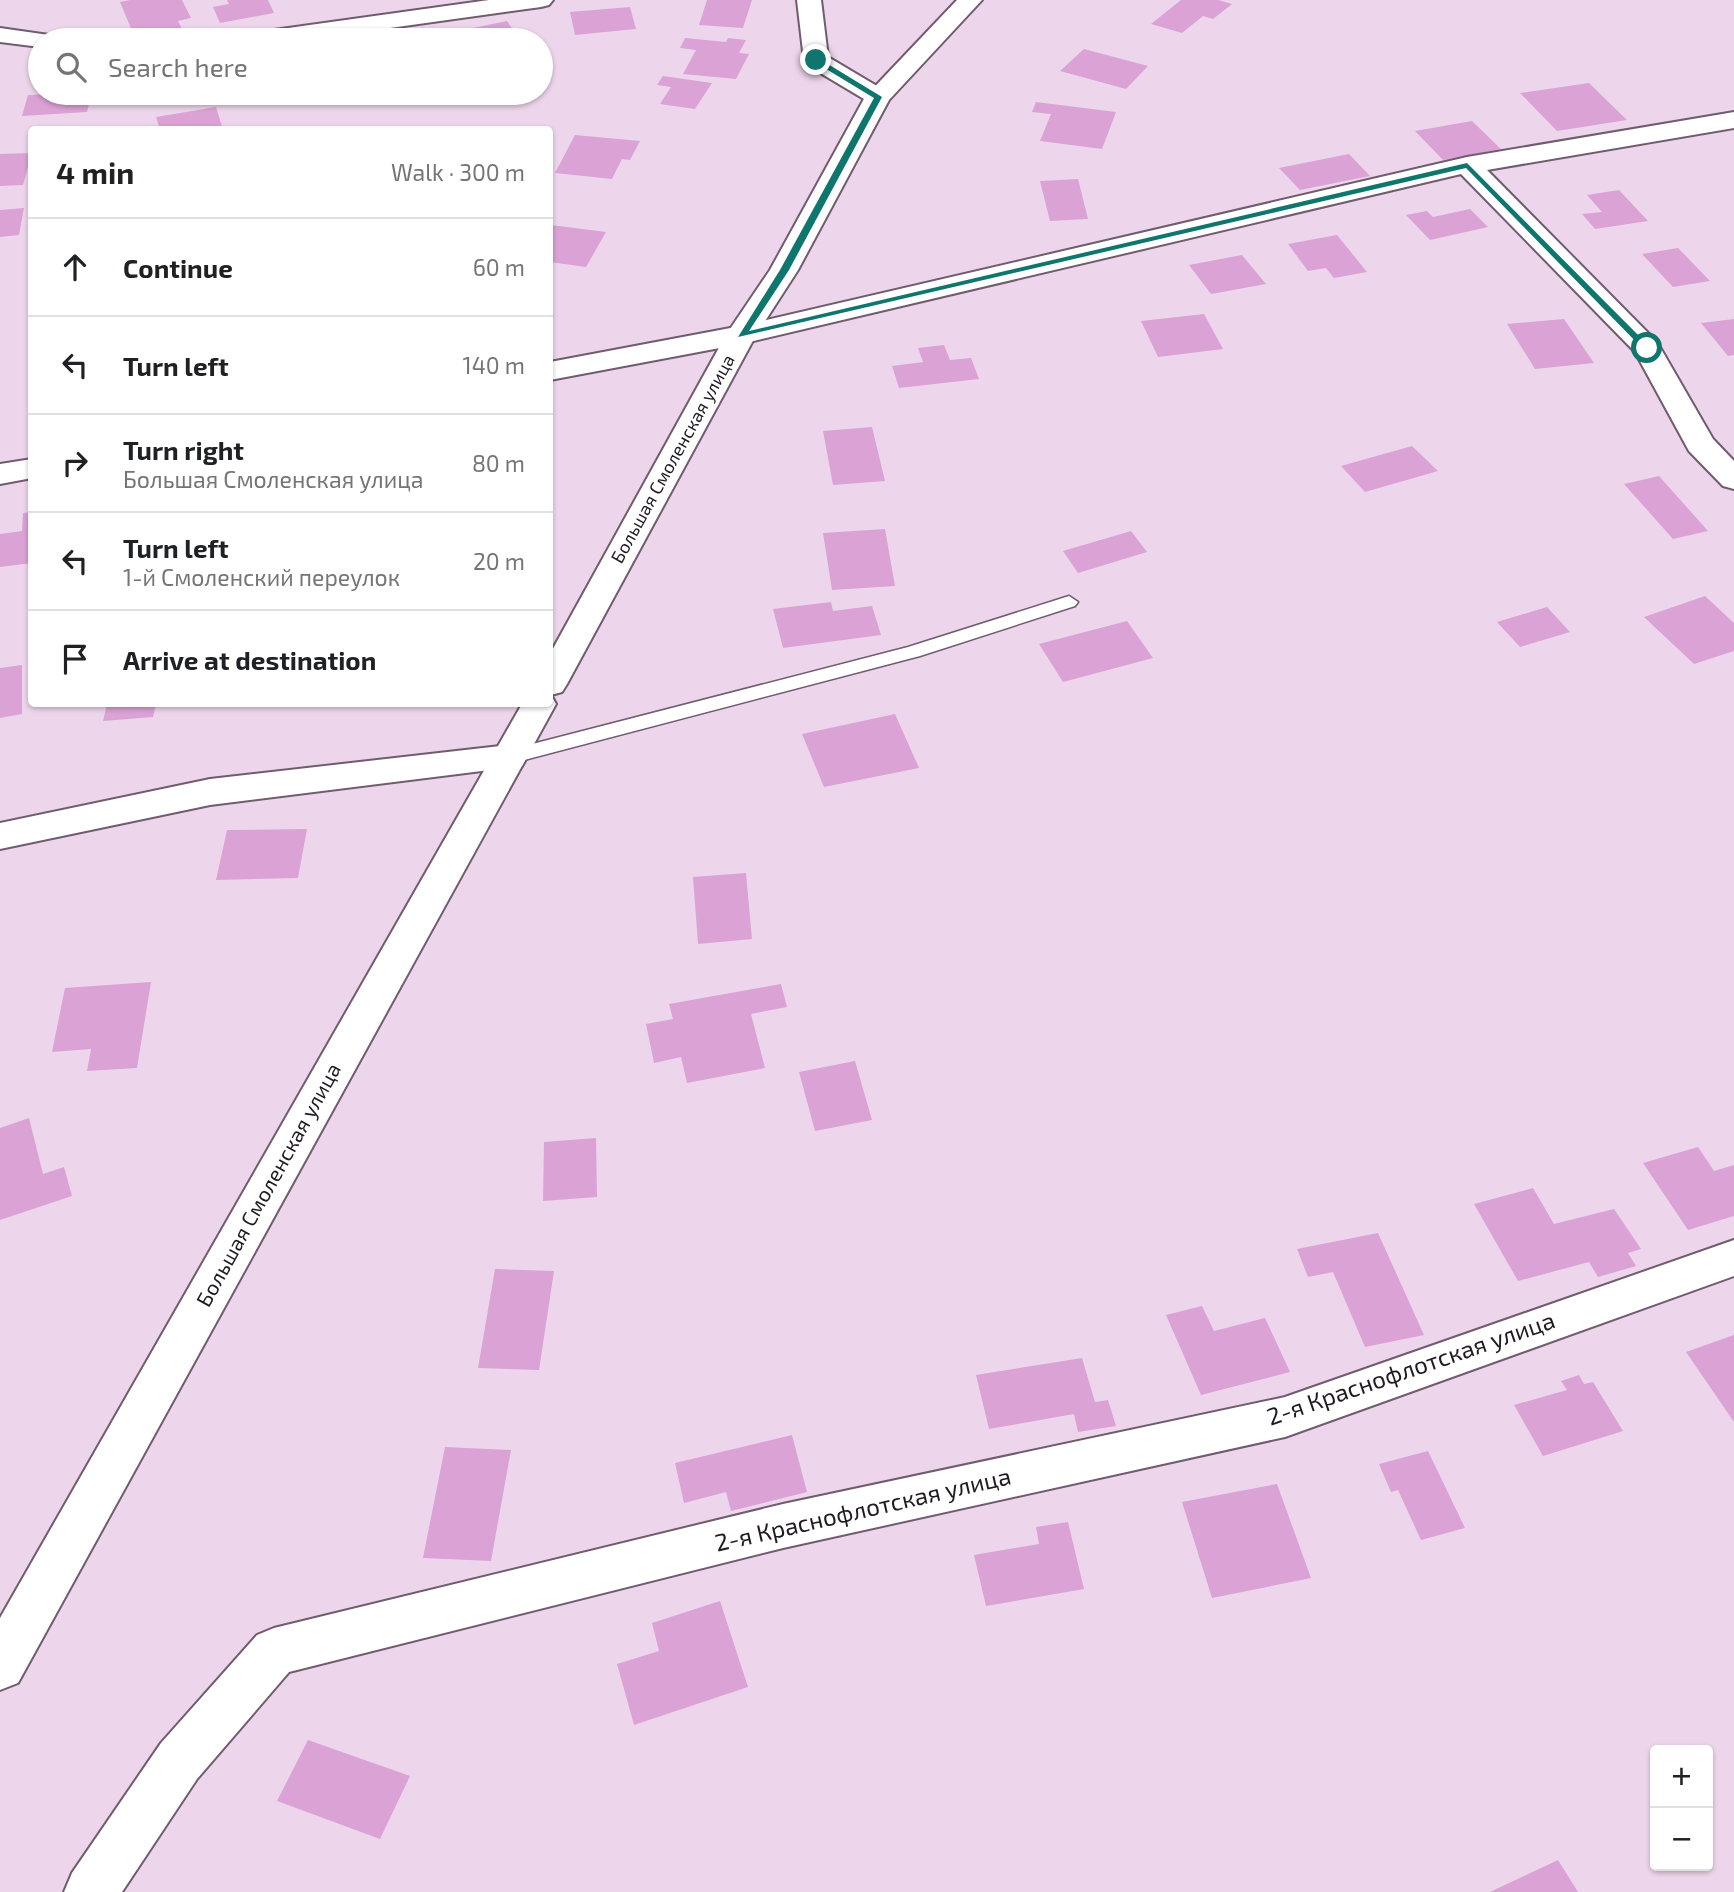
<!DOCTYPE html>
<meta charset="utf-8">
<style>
:root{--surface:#fff;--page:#f2f2f2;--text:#202124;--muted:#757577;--line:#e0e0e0}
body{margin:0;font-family:"Exo 2",sans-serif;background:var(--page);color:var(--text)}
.controls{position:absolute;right:21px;bottom:21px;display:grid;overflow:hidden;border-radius:7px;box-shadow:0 2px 5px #0004}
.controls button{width:63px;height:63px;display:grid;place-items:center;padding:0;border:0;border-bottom:2px solid var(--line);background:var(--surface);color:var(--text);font:35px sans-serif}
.stop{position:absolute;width:21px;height:21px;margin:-16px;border:5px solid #0f766e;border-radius:50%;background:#fff}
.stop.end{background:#0f766e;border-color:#fff;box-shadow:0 2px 7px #0008}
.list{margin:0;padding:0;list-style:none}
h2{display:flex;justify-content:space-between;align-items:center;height:91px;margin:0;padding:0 28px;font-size:30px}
h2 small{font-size:23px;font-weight:400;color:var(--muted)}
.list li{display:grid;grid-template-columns:46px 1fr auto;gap:21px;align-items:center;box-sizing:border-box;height:98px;padding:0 28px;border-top:2px solid var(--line)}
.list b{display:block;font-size:26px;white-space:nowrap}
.list p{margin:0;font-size:23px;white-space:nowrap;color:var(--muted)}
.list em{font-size:23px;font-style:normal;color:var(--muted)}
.icon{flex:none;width:38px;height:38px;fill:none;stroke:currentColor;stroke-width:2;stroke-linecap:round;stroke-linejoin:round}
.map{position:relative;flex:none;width:1734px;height:1892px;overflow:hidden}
.search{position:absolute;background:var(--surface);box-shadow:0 2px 5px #0004;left:28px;top:28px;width:525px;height:77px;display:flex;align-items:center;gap:18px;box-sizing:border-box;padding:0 24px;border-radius:38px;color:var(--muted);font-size:26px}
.panel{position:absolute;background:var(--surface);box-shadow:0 2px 5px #0004;left:28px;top:126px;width:525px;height:581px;border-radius:7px}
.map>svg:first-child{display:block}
.building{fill:#dba2d5}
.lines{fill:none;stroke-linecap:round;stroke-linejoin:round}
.service-casing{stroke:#705c6d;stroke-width:3}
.minor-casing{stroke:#705c6d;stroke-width:4}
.tertiary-casing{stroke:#705c6d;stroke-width:4}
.secondary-casing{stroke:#705c6d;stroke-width:4}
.service{fill:#fff;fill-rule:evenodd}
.minor{fill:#fff;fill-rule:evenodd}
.tertiary{fill:#fff;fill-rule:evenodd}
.secondary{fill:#fff;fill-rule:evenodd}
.route{fill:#0f766e}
.labels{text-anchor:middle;stroke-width:7;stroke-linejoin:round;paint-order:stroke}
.far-street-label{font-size:18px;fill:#221a21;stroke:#fff}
.street-label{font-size:21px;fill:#221a21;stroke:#fff}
.near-street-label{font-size:24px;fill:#221a21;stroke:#fff}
</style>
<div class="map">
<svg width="1734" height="1892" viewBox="0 0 1734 1892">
<rect width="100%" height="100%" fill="#edd6eb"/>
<!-- building -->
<path class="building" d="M 130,0 L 182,0 L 191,18 L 178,21 L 182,29 L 135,38 L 120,2 Z
M 227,0 L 268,0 L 274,13 L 220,23 L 213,7 L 229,4 Z
M 707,0 L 752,0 L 743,28 L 699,25 Z
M 1181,0 L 1218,0 L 1232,4 L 1213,19 L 1203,16 L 1182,33 L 1151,24 Z
M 630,7 L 636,29 L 575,35 L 570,12 Z
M 507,21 L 520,40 L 447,40 L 443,34 Z
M 685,38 L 726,42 L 728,38 L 746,40 L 739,53 L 749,54 L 736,79 L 683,74 L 696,50 L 680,48 Z
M 1084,49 L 1148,66 L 1126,89 L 1060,71 Z
M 663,76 L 712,83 L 695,109 L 660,104 L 671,87 L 657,85 Z
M 1589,83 L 1627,120 L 1557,131 L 1520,93 Z
M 92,93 L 87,112 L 22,116 L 28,95 Z
M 1036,102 L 1116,112 L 1102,149 L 1040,141 L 1051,114 L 1032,112 Z
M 216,107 L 223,130 L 160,130 L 156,117 Z
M 1472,121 L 1501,149 L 1443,160 L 1415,131 Z
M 575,135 L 640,141 L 630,160 L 622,159 L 612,179 L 555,173 Z
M 32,153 L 23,185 L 0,186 L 0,154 Z
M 1349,154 L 1370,176 L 1300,190 L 1279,168 Z
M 1078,179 L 1088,219 L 1050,221 L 1040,181 Z
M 1619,190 L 1648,221 L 1595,229 L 1582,214 L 1602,212 L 1587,195 Z
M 24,208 L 19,235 L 0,237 L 0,210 Z
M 1470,209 L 1488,227 L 1430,240 L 1406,215 L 1427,211 L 1433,217 Z
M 551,225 L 606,232 L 586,267 L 550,262 Z
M 1337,235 L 1367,272 L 1334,278 L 1326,268 L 1308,271 L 1288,244 Z
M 1678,248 L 1710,281 L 1673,287 L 1642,254 Z
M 1242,255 L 1266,284 L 1211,294 L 1189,265 Z
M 1204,314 L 1223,349 L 1158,357 L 1141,321 Z
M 1564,319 L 1594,363 L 1535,369 L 1507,324 Z
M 1734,319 L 1734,355 L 1728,356 L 1701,323 Z
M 944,345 L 950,360 L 971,358 L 979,379 L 899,388 L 892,366 L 923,362 L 918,348 Z
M 872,427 L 885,481 L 833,485 L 823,431 Z
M 1412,446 L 1438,471 L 1365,492 L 1341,466 Z
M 1659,476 L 1708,531 L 1673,539 L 1624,484 Z
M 32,512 L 32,563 L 0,567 L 0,534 L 22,531 L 23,513 Z
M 885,529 L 895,586 L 832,590 L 823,533 Z
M 1131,531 L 1147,552 L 1078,573 L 1063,551 Z
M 1705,596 L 1734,623 L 1734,651 L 1694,664 L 1644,617 Z
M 831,602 L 833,611 L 872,606 L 881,635 L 783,648 L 773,609 Z
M 1547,607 L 1570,632 L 1520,647 L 1497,622 Z
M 1127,621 L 1153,658 L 1063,682 L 1039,644 Z
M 22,665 L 22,714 L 0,718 L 0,668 Z
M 107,704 L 156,704 L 153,717 L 103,721 Z
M 895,714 L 919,768 L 824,787 L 802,734 Z
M 307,829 L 298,878 L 216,880 L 227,830 Z
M 746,873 L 752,939 L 698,944 L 693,877 Z
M 151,982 L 137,1068 L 87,1071 L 91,1049 L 52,1052 L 65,988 Z
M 781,984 L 787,1007 L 751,1014 L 765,1068 L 687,1083 L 681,1057 L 654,1063 L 646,1024 L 673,1019 L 669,1004 Z
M 855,1061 L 872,1120 L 815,1131 L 799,1072 Z
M 29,1118 L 43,1174 L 64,1167 L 72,1196 L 0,1220 L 0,1128 Z
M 596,1138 L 597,1197 L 543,1201 L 544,1142 Z
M 1698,1147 L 1714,1171 L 1734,1165 L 1734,1216 L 1688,1230 L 1643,1163 Z
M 1533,1188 L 1554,1224 L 1614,1209 L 1641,1249 L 1628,1253 L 1636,1266 L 1598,1277 L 1589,1262 L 1518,1281 L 1474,1204 Z
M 1378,1233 L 1424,1335 L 1365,1347 L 1333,1272 L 1308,1277 L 1297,1249 Z
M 495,1269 L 554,1271 L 539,1370 L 478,1368 Z
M 1202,1306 L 1214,1331 L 1265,1318 L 1290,1372 L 1201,1395 L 1166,1315 Z
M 1734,1335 L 1734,1422 L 1686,1352 Z
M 1082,1358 L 1095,1402 L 1108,1400 L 1116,1426 L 1078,1432 L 1074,1414 L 989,1429 L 976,1375 Z
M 1579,1375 L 1584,1384 L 1593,1382 L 1623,1431 L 1543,1456 L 1514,1405 L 1567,1390 L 1561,1381 Z
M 792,1435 L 807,1492 L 731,1511 L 726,1492 L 684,1503 L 675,1463 Z
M 445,1447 L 511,1450 L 491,1561 L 423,1558 Z
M 1428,1451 L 1465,1528 L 1421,1540 L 1398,1490 L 1391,1492 L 1379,1464 Z
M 1277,1484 L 1311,1578 L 1212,1598 L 1182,1502 Z
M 1068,1522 L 1084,1589 L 986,1606 L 974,1555 L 1039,1544 L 1036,1527 Z
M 720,1601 L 748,1687 L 634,1725 L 617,1664 L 659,1651 L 652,1623 Z
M 308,1740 L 410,1776 L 380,1839 L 277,1801 Z
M 1558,1860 L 1578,1892 L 1490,1892 Z"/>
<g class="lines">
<!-- service casing -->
<g class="service-casing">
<path id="service" d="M 1069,596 L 1078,602 L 1075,606 L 920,656 L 509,764 L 499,757 L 509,750 L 908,647 Z"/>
</g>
<!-- minor casing -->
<g class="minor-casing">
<path id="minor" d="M 489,0 L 553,0 L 549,5 L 541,7 L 304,40 L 241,40 L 244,35 L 253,33 Z
M 0,28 L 49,35 L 52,40 L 40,40 L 40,47 L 0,42 Z
M 1734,112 L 1734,128 L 1487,170 L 1657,342 L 1713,439 L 1734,461 L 1734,489 L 1723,486 L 1689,451 L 1635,352 L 1461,174 L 741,344 L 550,380 L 550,362 L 741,326 L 1467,157 Z
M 32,459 L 32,478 L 0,484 L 0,464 Z
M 509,745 L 522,748 L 527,757 L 522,766 L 210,805 L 0,849 L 0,823 L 210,779 Z
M 1734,1240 L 1734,1276 L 1285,1437 L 783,1548 L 289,1672 L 197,1779 L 122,1892 L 64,1892 L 72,1873 L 161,1743 L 257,1635 L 274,1628 L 783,1504 L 1285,1397 Z"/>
</g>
<!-- tertiary casing -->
<g class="tertiary-casing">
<path id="tertiary" d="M 797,0 L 821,0 L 828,57 L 887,92 L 891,97 L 887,102 L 869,102 L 807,65 L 804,60 Z"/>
</g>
<!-- secondary casing -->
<g class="secondary-casing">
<path id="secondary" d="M 957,0 L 982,0 L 889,100 L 798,270 L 756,335 L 567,684 L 562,692 L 551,695 L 556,704 L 18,1683 L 0,1690 L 0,1618 L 522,704 L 550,704 L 550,654 L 726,335 L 770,270 L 865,97 Z"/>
</g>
<!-- service -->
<use href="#service" class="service"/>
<!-- minor -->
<use href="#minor" class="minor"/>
<!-- tertiary -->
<use href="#tertiary" class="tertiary"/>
<!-- secondary -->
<use href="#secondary" class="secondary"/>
</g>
<!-- route -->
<path class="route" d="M 813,58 L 818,58 L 882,97 L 789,270 L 749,331 L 1467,163 L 1651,348 L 1644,350 L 1466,168 L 738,337 L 780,270 L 874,98 L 813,61 Z"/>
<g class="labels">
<!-- far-street labels -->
<g class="far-street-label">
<text transform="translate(673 459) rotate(-61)" y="6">Большая Смоленская улица</text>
</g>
<!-- street labels -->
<g class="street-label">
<text transform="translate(269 1185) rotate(-61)" y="7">Большая Смоленская улица</text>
</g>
<!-- near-street labels -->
<g class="near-street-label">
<text transform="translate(1411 1369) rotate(-19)" y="8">2-я Краснофлотская улица</text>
<text transform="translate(863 1510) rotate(-13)" y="8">2-я Краснофлотская улица</text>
</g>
</g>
</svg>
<div class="controls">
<button>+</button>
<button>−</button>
</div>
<div class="stop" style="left:1647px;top:348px"></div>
<div class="stop end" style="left:816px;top:60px"></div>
<div class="search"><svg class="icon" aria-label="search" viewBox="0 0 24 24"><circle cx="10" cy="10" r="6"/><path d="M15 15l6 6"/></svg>Search here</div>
<section class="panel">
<h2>4 min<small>Walk · 300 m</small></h2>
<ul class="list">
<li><svg class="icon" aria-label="ahead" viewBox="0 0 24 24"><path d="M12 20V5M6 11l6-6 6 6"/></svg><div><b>Continue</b></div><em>60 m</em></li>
<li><svg class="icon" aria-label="left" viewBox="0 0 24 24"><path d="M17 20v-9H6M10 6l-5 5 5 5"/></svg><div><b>Turn left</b></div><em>140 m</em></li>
<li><svg class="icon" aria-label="right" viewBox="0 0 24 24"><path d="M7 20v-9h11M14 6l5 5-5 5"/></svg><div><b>Turn right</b><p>Большая Смоленская улица</p></div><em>80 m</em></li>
<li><svg class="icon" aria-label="left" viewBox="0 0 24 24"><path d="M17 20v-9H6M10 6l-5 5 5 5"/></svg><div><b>Turn left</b><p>1-й Смоленский переулок</p></div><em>20 m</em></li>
<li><svg class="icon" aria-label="arrive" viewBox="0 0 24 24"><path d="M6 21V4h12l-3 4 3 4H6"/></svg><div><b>Arrive at destination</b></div></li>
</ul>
</section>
</div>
